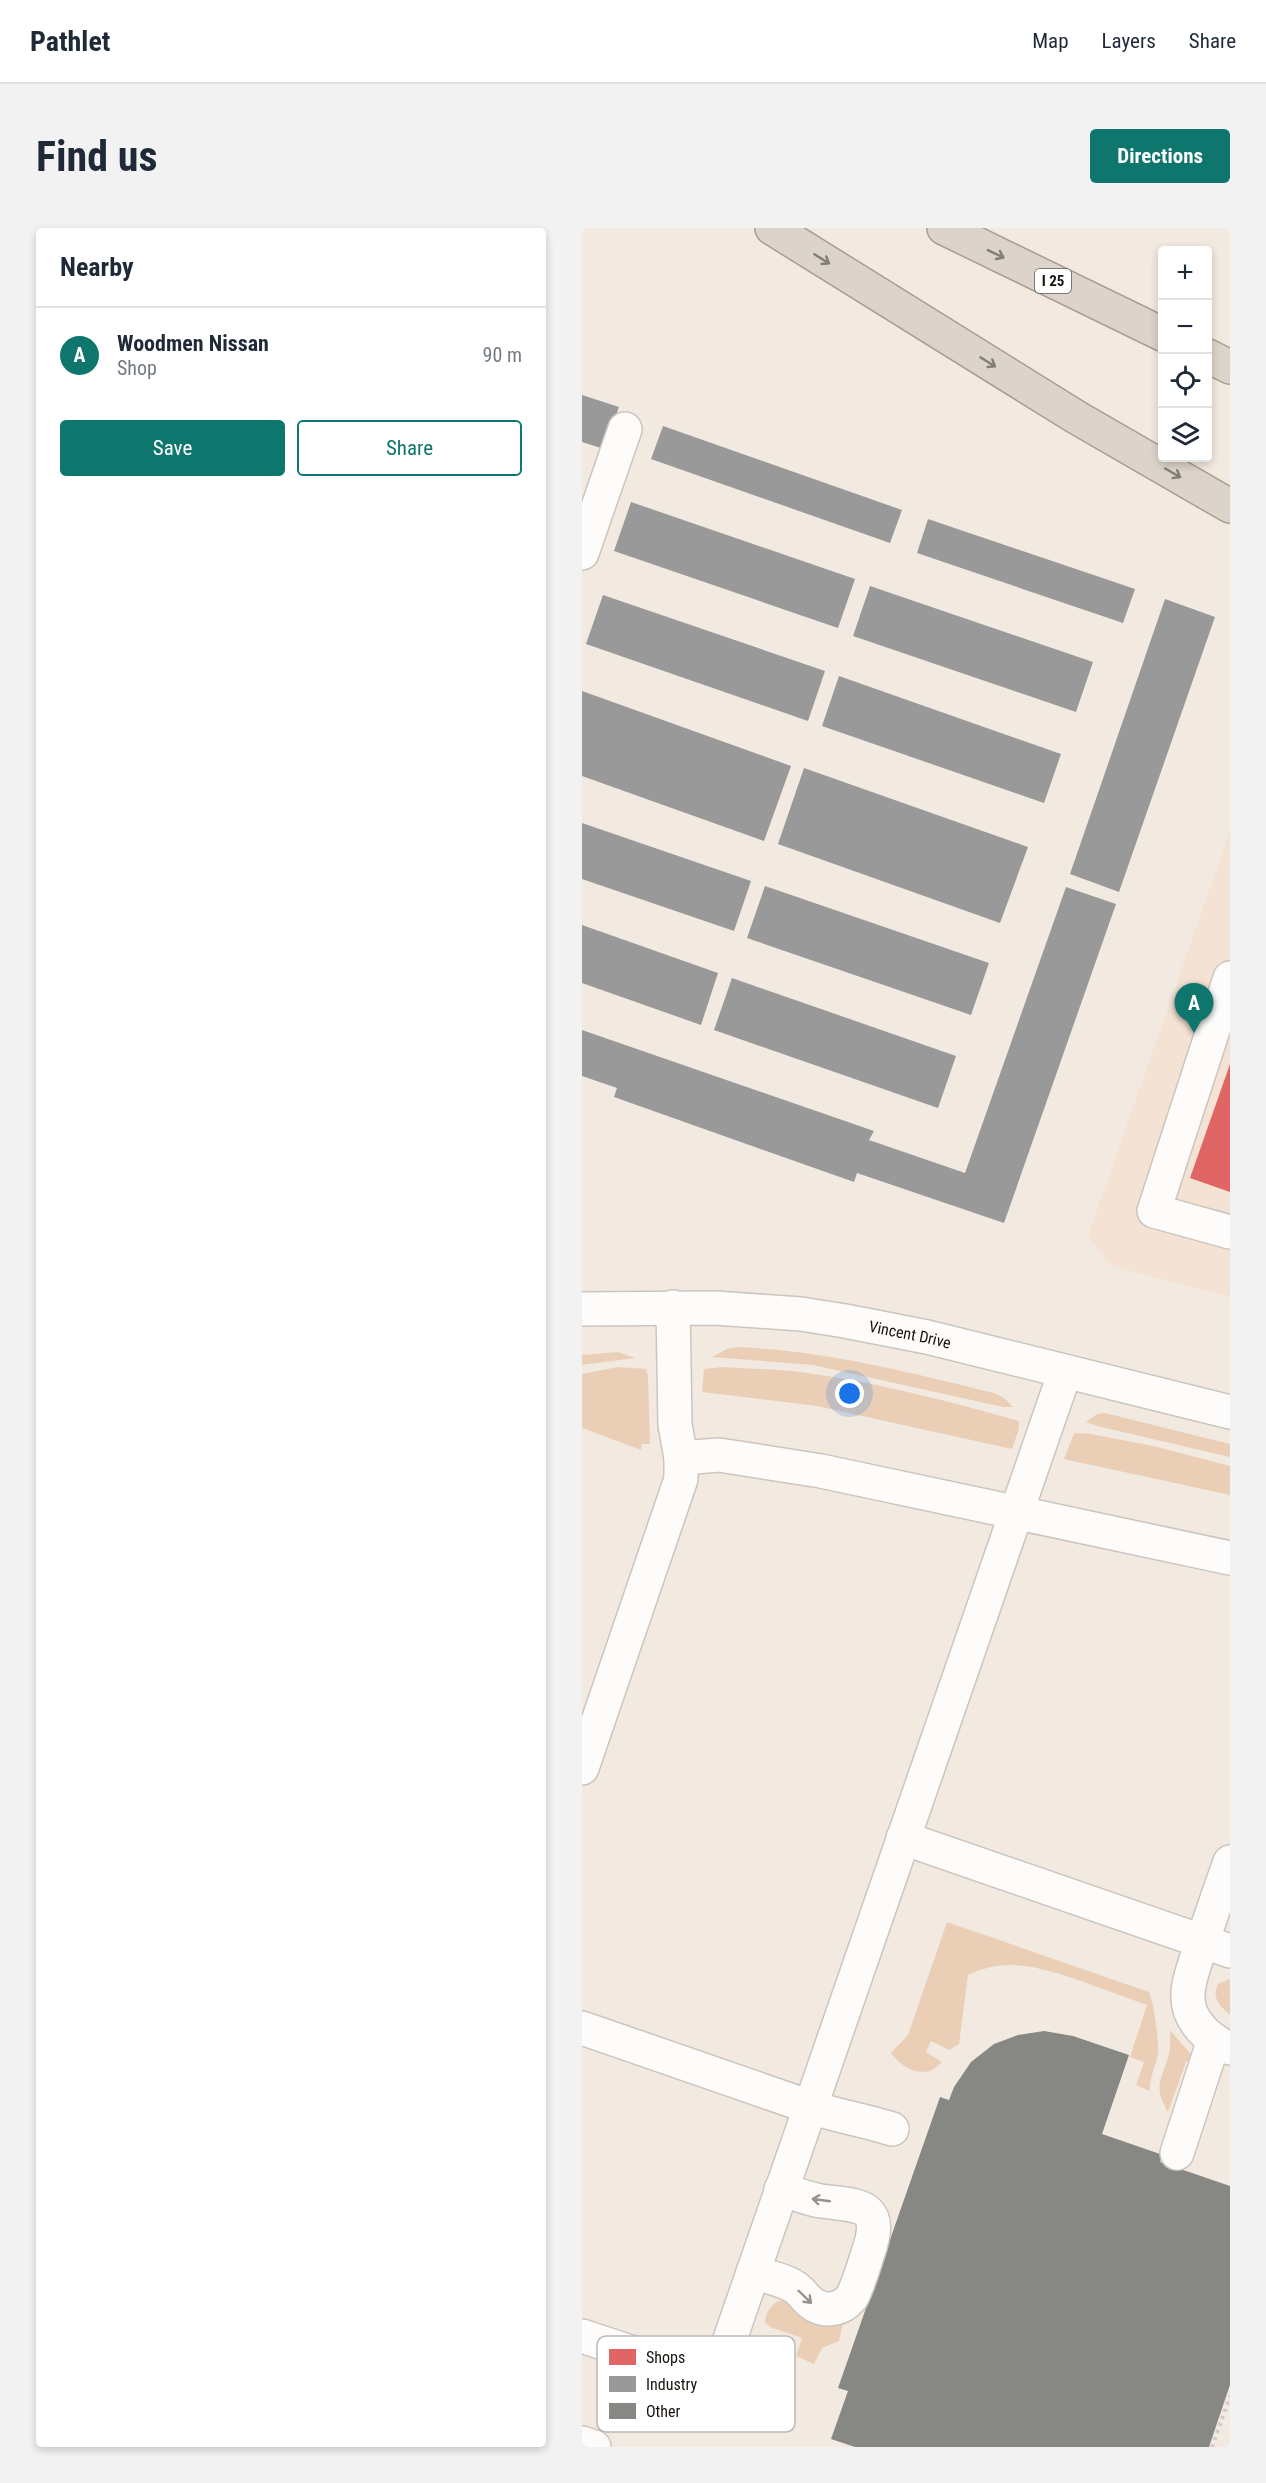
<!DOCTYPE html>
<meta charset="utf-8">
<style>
:root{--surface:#fff;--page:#f2f2f3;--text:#1f2937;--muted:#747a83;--line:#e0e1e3;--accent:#0f766e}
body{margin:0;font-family:"Roboto Condensed",sans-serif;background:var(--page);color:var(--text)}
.controls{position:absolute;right:18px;top:18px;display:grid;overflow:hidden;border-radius:6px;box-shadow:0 3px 9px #0003}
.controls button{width:54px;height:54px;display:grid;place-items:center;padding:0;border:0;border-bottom:2px solid var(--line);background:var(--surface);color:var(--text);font:30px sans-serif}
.you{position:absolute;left:268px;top:1166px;width:21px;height:21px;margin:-15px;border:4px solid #fff;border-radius:50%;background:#1a73e8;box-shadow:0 0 0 9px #1a73e833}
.badge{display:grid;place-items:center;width:39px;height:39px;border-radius:50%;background:var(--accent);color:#fff;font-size:20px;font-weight:700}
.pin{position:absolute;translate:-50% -50px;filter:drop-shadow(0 2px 3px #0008)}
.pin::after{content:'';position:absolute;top:32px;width:21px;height:18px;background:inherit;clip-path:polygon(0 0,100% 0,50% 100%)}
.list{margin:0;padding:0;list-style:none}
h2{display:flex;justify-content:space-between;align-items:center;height:78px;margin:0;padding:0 24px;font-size:26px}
h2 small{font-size:20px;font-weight:400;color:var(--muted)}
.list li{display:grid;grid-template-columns:39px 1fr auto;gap:18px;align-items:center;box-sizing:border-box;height:96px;padding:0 24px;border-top:2px solid var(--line)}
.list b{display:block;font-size:22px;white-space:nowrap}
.list p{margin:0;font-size:20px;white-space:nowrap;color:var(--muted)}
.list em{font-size:20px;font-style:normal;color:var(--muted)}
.actions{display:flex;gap:12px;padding:18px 24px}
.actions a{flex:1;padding:14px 0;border:2px solid var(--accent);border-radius:6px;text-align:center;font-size:21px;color:var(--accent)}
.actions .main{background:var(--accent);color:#fff}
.icon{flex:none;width:33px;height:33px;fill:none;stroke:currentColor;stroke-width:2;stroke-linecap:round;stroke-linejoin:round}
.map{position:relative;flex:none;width:648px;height:2219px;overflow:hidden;border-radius:6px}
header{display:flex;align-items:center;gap:36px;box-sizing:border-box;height:84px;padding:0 30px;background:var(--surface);border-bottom:2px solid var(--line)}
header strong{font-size:28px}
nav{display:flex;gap:33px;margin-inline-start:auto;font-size:21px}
.intro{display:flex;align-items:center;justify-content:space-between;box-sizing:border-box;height:144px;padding:0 36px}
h1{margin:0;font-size:42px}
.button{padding:15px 27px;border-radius:6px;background:var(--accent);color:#fff;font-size:21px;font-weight:700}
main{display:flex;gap:36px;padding:0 36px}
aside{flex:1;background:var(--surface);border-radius:6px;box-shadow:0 3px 9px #0003}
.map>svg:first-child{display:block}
.built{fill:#f4e3d4}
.green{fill:#eacfb6}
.shops{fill:#e06666}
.industry{fill:#999}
.building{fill:#878884}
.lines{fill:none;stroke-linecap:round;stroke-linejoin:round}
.minor-casing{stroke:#ccc5be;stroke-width:36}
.highway-casing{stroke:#a99d91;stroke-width:36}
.path{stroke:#cecbc8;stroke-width:4;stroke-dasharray:3 4.5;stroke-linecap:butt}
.minor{stroke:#fdfcfa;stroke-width:33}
.highway{stroke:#dcd3ca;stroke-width:33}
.oneway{stroke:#847d75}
.oneway2{stroke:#96938f}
.labels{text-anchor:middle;stroke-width:6;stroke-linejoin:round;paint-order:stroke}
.shield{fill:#fff;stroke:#5d5a56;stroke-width:1.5}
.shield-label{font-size:15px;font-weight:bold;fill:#18130d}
.street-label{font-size:16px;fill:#18130d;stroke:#fff}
.key{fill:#fff;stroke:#bab8b6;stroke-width:1.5}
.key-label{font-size:16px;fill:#18130d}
</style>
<header>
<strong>Pathlet</strong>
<nav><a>Map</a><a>Layers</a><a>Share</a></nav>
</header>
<div class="intro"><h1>Find us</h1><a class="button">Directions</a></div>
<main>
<aside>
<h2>Nearby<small></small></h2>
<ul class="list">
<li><span class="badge">A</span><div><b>Woodmen Nissan</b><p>Shop</p></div><em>90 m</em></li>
</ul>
<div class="actions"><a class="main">Save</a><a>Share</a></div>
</aside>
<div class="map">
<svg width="648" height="2219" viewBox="0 0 648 2219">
<rect width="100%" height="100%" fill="#f2e9e1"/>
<!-- built -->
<path class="built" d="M 648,603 L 648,1069 L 530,1038 L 506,1008 Z"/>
<!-- green -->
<path class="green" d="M 156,1119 C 244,1123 326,1144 412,1165 L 422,1170 L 431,1179 L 421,1179 L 231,1137 L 130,1129 L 145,1121 Z
M 36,1124 L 53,1130 L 0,1137 L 0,1127 Z
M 36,1139 L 64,1141 L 66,1148 L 68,1216 L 60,1216 L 59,1222 L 0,1200 L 0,1146 Z
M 141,1139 C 171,1141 202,1141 232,1146 C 301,1156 370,1174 437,1193 L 437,1201 L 430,1221 L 235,1178 L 120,1164 L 122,1141 Z
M 523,1185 L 648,1216 L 648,1229 L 515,1198 L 504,1194 L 515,1186 Z
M 492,1205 L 509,1206 L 571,1218 L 648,1238 L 648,1267 L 482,1231 Z
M 365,1694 L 567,1764 C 571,1771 578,1817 576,1826 C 574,1839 567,1849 568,1863 L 554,1857 L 562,1834 L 548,1829 L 565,1777 C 543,1769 521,1761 499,1753 C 460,1740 426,1728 386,1747 L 377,1816 L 367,1822 L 349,1813 L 344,1824 L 360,1834 C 343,1853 322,1842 309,1825 L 326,1807 Z
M 648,1751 L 648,1787 C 638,1778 629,1770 636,1756 Z
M 588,1802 L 612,1830 L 604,1834 L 586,1884 C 570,1856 580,1853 587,1826 C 589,1818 588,1809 588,1802 Z
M 201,2072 L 261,2095 L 257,2113 L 240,2120 L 232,2136 L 214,2128 L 220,2110 L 188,2099 L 183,2094 C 184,2083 190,2074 201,2072 Z"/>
<!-- shops -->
<path class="shops" d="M 648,836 L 648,964 L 608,950 Z"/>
<!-- industry -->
<path class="industry" d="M 0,167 L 37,179 L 22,221 L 0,214 Z
M 81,198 L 320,282 L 308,315 L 69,231 Z
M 49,274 L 273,351 L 256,400 L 32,323 Z
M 346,291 L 553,361 L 541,395 L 335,325 Z
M 288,358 L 511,434 L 494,484 L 271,408 Z
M 21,367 L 243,443 L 226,493 L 4,416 Z
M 583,371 L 633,389 L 537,664 L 488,646 Z
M 257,448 L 479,526 L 462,575 L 240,498 Z
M 0,463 L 209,538 L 182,613 L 0,548 Z
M 222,540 L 446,619 L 418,695 L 196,616 Z
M 0,595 L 169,653 L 152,703 L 0,651 Z
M 183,658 L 407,735 L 389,787 L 165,710 Z
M 484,659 L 534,676 L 422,995 L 275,945 L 272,954 L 32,869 L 35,860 L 0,848 L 0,802 L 292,903 L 287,912 L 383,945 Z
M 0,697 L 136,745 L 119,797 L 0,755 Z
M 150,750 L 374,828 L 356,880 L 132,802 Z"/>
<!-- building -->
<path class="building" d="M 462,1803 L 491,1808 L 547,1827 L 520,1906 L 581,1927 L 578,1934 L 648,1958 L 648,2157 L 627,2219 L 273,2219 L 249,2211 L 266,2163 L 256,2160 L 358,1869 L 367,1872 L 372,1859 L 389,1834 L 412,1816 L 436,1807 Z"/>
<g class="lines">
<!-- minor casing -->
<g class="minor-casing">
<g id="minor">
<path d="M 0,325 L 43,201"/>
<path d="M 648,750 L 572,983 L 648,1004"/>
<path id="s1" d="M 0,1081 L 133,1080 L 219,1086 L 263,1093 L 345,1109 L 648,1184"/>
<path d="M 99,1230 L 137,1227 L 239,1243 L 648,1330"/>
<path d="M 0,1540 L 99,1251 L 99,1230 L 93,1197 L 91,1079"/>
<path d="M 321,1610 L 648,1723"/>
<path d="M 648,1634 C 637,1664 627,1695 616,1725 C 612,1740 605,1755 606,1770 C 606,1792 628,1814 648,1820"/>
<path d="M 0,1800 L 228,1879 C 255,1888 282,1892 310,1901"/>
<path d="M 595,1925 L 632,1812"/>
<path d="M 171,2044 C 184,2049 200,2051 211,2058 C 217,2061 220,2066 225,2071 C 238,2085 258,2084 270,2069 C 277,2055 281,2040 286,2025 C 303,1976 279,1978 239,1973 C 226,1971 212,1965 199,1961"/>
<path d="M 0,2108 L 115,2146 L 129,2145 L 139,2137 L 483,1144"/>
<path d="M 0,2215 L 12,2219"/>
</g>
</g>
<!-- highway casing -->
<g class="highway-casing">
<path id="highway" d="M 190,0 L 494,189 L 648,278
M 362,0 L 580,106
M 626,128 L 648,139"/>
</g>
<!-- path -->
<path class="path" d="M 182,2122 L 207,2130
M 166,2158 L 194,2167
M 188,2183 L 213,2112
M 630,2219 L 648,2168"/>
<!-- minor -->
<use href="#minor" class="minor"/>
<!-- highway -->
<use href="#highway" class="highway"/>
</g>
<!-- one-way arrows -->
<defs><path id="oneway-shaft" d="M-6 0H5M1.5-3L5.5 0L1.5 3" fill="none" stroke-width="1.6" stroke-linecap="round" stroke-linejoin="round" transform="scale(1.5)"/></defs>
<g class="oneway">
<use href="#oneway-shaft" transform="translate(414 26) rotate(26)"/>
<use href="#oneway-shaft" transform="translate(240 31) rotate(32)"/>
<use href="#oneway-shaft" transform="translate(406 134) rotate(32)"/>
<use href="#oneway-shaft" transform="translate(591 245) rotate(30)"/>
</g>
<g class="oneway2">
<use href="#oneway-shaft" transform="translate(239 1972) rotate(-172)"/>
<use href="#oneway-shaft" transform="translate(223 2069) rotate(44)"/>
</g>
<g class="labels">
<!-- shield labels -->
<rect class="shield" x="453" y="41" width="36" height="24" rx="4.5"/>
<g class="shield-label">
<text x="471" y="58">I 25</text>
</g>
<!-- street labels -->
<g class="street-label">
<text dy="6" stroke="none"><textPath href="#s1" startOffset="330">Vincent Drive</textPath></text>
</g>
</g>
<!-- legend -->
<rect x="15" y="2108" width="198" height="96" rx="9" class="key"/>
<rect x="27" y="2121" width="27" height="16" fill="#e06666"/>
<rect x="27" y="2148" width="27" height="16" fill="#999"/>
<rect x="27" y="2175" width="27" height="16" fill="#878884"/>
<g class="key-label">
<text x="64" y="2135">Shops</text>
<text x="64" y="2162">Industry</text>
<text x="64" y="2189">Other</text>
</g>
</svg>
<div class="controls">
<button>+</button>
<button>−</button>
<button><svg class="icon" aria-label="locate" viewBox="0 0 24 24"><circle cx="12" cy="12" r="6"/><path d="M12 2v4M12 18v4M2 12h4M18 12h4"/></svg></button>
<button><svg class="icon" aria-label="layers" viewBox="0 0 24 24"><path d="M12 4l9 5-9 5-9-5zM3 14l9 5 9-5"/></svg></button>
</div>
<div class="you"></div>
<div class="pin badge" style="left:612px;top:805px">A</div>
</div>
</main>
